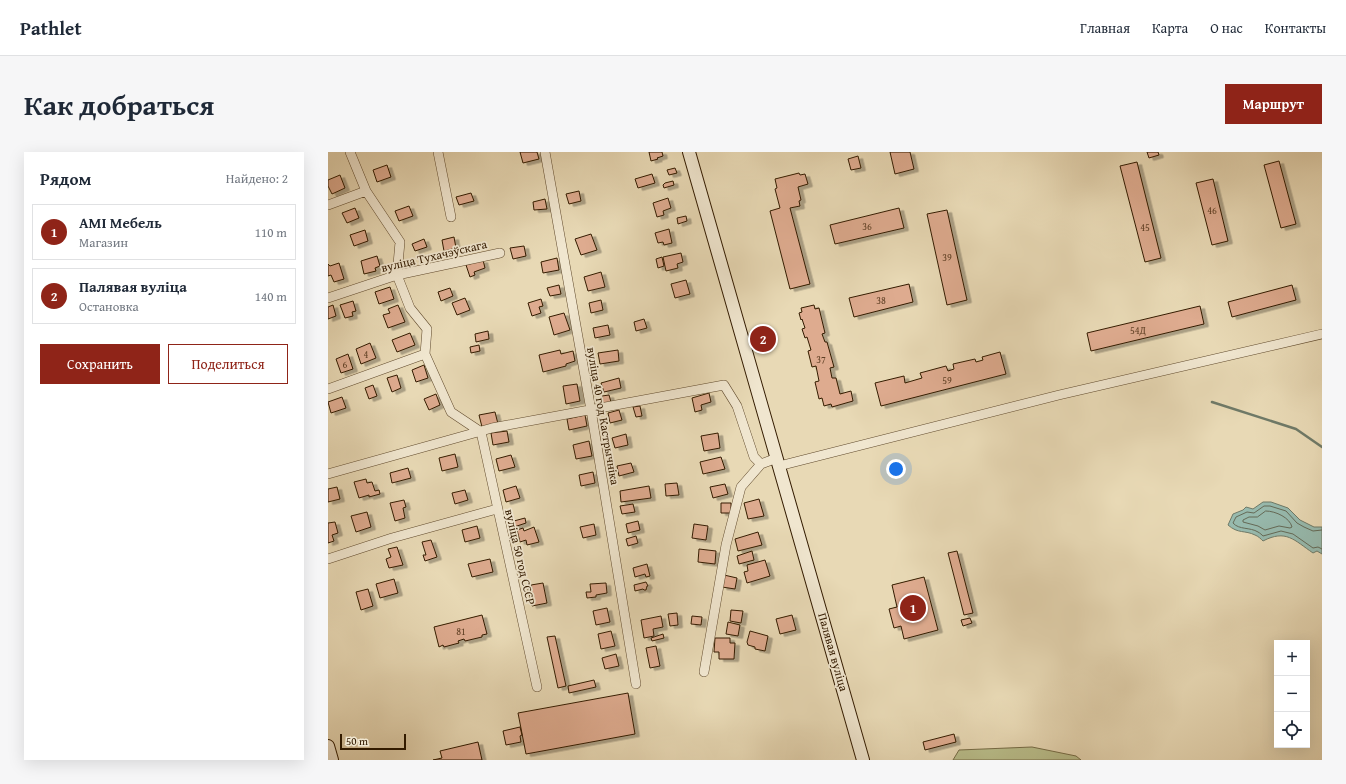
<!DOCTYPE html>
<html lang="ru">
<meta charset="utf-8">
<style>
:root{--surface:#fff;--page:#f6f6f7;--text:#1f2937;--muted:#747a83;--line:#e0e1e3;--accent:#8f2418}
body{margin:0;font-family:"Gentium Book Plus",serif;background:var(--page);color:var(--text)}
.controls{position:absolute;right:12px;bottom:12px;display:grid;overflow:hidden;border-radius:0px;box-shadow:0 4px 16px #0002}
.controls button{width:36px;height:36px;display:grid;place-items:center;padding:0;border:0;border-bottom:1px solid var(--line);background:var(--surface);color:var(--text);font:20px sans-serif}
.scale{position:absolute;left:12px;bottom:10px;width:66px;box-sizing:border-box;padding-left:4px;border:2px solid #331b00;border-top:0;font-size:11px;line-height:14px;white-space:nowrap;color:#331b00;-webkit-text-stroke:3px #f0e6cf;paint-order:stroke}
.you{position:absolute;left:568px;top:317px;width:14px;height:14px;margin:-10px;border:3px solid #fff;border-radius:50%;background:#1a73e8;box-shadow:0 0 0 6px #1a73e833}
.badge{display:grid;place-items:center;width:26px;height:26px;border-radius:50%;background:var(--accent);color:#fff;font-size:13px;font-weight:700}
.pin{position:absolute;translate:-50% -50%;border:2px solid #fff;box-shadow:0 1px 4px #0006}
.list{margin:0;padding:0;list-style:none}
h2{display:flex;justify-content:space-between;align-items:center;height:52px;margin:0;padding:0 16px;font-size:17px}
h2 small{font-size:13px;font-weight:400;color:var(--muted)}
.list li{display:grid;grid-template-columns:26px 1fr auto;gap:12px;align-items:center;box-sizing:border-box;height:56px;margin:0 8px 8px;padding:0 8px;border:1px solid var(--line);border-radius:0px}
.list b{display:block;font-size:15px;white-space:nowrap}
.list p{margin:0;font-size:13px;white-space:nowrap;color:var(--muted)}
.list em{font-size:13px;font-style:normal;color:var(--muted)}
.actions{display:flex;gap:8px;padding:12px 16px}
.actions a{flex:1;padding:9px 0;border:1px solid var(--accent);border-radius:0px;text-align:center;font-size:14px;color:var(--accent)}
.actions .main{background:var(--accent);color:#fff}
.icon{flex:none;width:22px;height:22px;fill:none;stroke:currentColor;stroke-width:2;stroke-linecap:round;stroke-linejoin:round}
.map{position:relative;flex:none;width:994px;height:608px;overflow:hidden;border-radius:0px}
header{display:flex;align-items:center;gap:24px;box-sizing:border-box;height:56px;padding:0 20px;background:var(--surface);border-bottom:1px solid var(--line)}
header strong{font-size:19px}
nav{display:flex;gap:22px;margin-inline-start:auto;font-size:14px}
.intro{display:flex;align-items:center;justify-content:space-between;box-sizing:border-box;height:96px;padding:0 24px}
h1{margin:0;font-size:28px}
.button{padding:10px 18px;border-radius:0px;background:var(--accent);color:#fff;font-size:14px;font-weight:700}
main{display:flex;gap:24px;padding:0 24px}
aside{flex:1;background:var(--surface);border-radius:0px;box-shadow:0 4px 16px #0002}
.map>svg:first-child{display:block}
.green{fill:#b9be8b;stroke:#766c46}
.water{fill:#97baae;stroke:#6f7a68}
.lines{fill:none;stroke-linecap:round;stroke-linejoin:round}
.shore{stroke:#656a57;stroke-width:1}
.stream{stroke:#6f7a68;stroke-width:2.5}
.building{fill:#deab8f;stroke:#331b00;filter:url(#shadow)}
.street-casing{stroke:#604a2d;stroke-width:10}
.secondary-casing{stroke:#331b00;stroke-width:14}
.street{stroke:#f0e6cf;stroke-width:9}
.secondary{stroke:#f0e6cf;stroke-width:12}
.labels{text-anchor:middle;stroke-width:3.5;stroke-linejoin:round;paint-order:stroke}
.number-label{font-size:10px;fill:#5e3f24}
.street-label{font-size:12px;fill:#331b00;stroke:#f0e6cf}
</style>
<header>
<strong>Pathlet</strong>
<nav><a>Главная</a><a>Карта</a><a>О нас</a><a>Контакты</a></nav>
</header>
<div class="intro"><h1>Как добраться</h1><a class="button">Маршрут</a></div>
<main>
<aside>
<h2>Рядом<small>Найдено: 2</small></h2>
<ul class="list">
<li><span class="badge">1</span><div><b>AMI Мебель</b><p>Магазин</p></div><em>110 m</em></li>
<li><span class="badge">2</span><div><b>Палявая вуліца</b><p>Остановка</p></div><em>140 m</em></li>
</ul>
<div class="actions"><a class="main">Сохранить</a><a>Поделиться</a></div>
</aside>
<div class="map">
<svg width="994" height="608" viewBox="0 0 994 608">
<defs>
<filter id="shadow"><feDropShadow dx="4.5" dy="2.5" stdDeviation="0" flood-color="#0004"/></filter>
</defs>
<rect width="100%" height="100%" fill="#e8d9b5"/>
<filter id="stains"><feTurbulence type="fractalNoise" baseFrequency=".005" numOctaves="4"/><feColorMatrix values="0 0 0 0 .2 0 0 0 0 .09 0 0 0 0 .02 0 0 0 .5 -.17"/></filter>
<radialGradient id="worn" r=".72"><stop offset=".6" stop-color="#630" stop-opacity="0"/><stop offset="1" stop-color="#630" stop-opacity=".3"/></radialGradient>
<!-- green -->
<path class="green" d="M 704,595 L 748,604 L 753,608 L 625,608 L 631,598 Z"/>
<!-- water -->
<path class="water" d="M 935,350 L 943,350 L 960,356 L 972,368 L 986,375 L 994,375 L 994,402 L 989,399 L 985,401 C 966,388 958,377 935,389 C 933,387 930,384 927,383 C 917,378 910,382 900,373 L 905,362 L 915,358 L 918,355 L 925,357 Z"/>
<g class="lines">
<!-- shore -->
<path class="shore" d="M 938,359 C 948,359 962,366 964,375 L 962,376 L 951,374 L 937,378 L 930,374 L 915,370 L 915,368 L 921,365 L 929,365 Z
M 994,378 L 985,379 L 976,375 L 969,371 L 958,359 L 942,354 L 936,354 L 926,361 L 919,360 L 908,365 L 905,371 C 911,378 922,375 930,380 C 932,381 934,383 935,384 L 953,379 L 965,382 L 985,396 L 990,395 L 994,397"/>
<!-- stream -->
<path class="stream" d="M 884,250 L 968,277 L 994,295"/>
</g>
<!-- building -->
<path class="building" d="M 192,0 L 209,0 L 211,7 L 195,11 Z
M 321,0 L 334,0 L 335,4 L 329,6 L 330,7 L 323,9 Z
M 562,0 L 582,0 L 586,17 L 567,22 Z
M 819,0 L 830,0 L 831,3 L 821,6 Z
M 530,4 L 533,16 L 523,18 L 520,7 Z
M 951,9 L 968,72 L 953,76 L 936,13 Z
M 809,10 L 833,106 L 817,110 L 792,14 Z
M 59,13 L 63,25 L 49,30 L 45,18 Z
M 347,16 L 349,21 L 341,23 L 339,18 Z
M 471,21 L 472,23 L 477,22 L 480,32 L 470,35 L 473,48 L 471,49 L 472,54 L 462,56 L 482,132 L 462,137 L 442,59 L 452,56 L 447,37 L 449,36 L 447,27 Z
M 324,22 L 327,31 L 310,36 L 307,27 Z
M 12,23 L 17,36 L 4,42 L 0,34 L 0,28 Z
M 885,27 L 900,89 L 884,93 L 868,31 Z
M 345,29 L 346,33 L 336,36 L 335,33 L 337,31 Z
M 251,39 L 253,49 L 241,52 L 238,42 Z
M 143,41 L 146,49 L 131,53 L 128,45 Z
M 340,46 L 343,56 L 335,59 L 336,63 L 329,65 L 325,51 Z
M 217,47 L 219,57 L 206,58 L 205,50 Z
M 81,54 L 85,64 L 71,69 L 67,59 Z
M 27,56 L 31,66 L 19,71 L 14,61 Z
M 571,56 L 576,76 L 507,92 L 502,73 Z
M 619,58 L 639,148 L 619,153 L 599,62 Z
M 358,64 L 359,69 L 350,72 L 349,66 Z
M 341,77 L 344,91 L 336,93 L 335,90 L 330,91 L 327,81 Z
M 37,78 L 40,89 L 26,94 L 22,83 Z
M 263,82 L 269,98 L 253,103 L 247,87 Z
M 126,85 L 128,96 L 116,99 L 114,88 Z
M 96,87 L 99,95 L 87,99 L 84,92 Z
M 196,94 L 198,104 L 185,107 L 182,96 Z
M 353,101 L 355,110 L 349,112 L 350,116 L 338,119 L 335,105 Z
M 49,104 L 52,114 L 47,116 L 48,119 L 36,122 L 33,109 Z
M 334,105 L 336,114 L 330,116 L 328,107 Z
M 229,106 L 231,118 L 215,121 L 213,110 Z
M 155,108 L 157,116 L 146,120 L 147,123 L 142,125 L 138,113 Z
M 11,111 L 16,127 L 6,130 L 3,123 L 0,124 L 0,112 L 2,114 Z
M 273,120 L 277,135 L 260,139 L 256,125 Z
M 358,128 L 362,142 L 347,146 L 343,132 Z
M 581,132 L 585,150 L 526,165 L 521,146 Z
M 231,133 L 233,142 L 222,144 L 219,136 Z
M 964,133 L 968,148 L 904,165 L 900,150 Z
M 62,135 L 66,147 L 51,152 L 47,140 Z
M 122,136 L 125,144 L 113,149 L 110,140 Z
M 137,146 L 142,158 L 129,163 L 124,151 Z
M 213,147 L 215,154 L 211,155 L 213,161 L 204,164 L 200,151 Z
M 273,148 L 275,158 L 263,161 L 261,151 Z
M 25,149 L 28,159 L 24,160 L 25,164 L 17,166 L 12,153 Z
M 5,153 L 8,164 L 0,167 L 0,155 Z
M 70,153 L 77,170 L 60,176 L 55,163 L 62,161 L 60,157 Z
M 486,153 L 487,157 L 491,156 L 497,181 L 494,182 L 497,190 L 499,190 L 506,215 L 502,216 L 504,226 L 508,226 L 512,242 L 523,239 L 525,249 L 504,255 L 503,252 L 496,254 L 494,246 L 491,247 L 487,230 L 491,229 L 488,214 L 484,215 L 480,199 L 483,198 L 479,185 L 477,186 L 474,177 L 477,176 L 474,167 L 473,168 L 471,161 L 474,160 L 473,156 Z
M 872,154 L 876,172 L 763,199 L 759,181 Z
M 236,161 L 242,178 L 226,183 L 221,165 Z
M 316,167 L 319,176 L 308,179 L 306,170 Z
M 280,173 L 282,183 L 267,186 L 265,176 Z
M 160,179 L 161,187 L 148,190 L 147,182 Z
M 82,181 L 87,193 L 69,200 L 64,188 Z
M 42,191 L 48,206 L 33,212 L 28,197 Z
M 151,193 L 152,199 L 143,201 L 142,195 Z
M 232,198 L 233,202 L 245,199 L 247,209 L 238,212 L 238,214 L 215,220 L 211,203 Z
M 290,198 L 291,209 L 272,212 L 270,201 Z
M 672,200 L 678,222 L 553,254 L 547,231 L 576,224 L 577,231 L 594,226 L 592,221 L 618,214 L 620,219 L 626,217 L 625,212 L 647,207 L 648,210 L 655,208 L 654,205 Z
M 20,202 L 25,217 L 13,221 L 8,207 Z
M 96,213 L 100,226 L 88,230 L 84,218 Z
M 69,223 L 73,236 L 64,240 L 59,226 Z
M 291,226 L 293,236 L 276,240 L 273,231 Z
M 249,232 L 252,249 L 238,252 L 235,234 Z
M 45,233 L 49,244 L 41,247 L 37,236 Z
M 381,241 L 383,250 L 373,253 L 374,258 L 367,260 L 364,246 Z
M 108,242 L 112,253 L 101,258 L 96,247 Z
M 281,243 L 283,250 L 275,252 L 274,244 Z
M 14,245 L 18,256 L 3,261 L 0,250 Z
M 312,254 L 314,264 L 308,265 L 305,255 Z
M 291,258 L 294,268 L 282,271 L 280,261 Z
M 167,260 L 170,272 L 154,275 L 151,263 Z
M 257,263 L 259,274 L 241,278 L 239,267 Z
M 179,279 L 181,290 L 165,293 L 163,281 Z
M 390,281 L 392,296 L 376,299 L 373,284 Z
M 298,282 L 300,293 L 287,296 L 284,286 Z
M 261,289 L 264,304 L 248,307 L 245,293 Z
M 127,302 L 130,315 L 114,319 L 111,306 Z
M 183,303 L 187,315 L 171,319 L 168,307 Z
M 393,305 L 397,317 L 375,322 L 372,310 Z
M 303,311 L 306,320 L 291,324 L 289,314 Z
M 80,316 L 83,326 L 64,331 L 62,321 Z
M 265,320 L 267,331 L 253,334 L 251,323 Z
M 38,327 L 39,331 L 44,330 L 47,339 L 51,338 L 52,342 L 41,345 L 41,343 L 31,346 L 26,330 Z
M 349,331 L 351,343 L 338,344 L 337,332 Z
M 397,332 L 400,342 L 385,346 L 382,335 Z
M 188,334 L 192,346 L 178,350 L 175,338 Z
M 321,334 L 323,346 L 293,350 L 292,339 Z
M 9,335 L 12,347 L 0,350 L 0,337 Z
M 137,338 L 140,348 L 127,352 L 124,341 Z
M 431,347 L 436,364 L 420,367 L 416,351 Z
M 76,348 L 78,355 L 75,356 L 77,366 L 67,369 L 62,351 Z
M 393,351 L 403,351 L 403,361 L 393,361 Z
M 305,352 L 307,360 L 294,362 L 292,354 Z
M 39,360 L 43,375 L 28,380 L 23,364 Z
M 197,366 L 198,371 L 183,376 L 182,370 Z
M 310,369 L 312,378 L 300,381 L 298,372 Z
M 7,370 L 10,381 L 4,383 L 6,389 L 0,391 L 0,371 Z
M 266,372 L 268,383 L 255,386 L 252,375 Z
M 366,372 L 380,374 L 378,388 L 364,386 Z
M 149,374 L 152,386 L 137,390 L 134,378 Z
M 206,375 L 211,390 L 199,393 L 198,388 L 192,390 L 189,378 L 195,376 L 196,379 Z
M 430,380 L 434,393 L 410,399 L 407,387 Z
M 308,384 L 310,391 L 300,394 L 298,387 Z
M 103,388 L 109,405 L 97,409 L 95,403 L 98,403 L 94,390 Z
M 69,395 L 75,413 L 61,416 L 58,407 L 63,405 L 60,397 Z
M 371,397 L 388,399 L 387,412 L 370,410 Z
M 424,399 L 426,408 L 411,412 L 409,404 Z
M 629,399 L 645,461 L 636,463 L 620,401 Z
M 162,407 L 165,420 L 144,425 L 140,412 Z
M 437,408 L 442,424 L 419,431 L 416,420 L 420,419 L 419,413 Z
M 319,412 L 322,424 L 318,425 L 317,422 L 307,425 L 305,416 Z
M 396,423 L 409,426 L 407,437 L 394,435 Z
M 596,425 L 610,478 L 576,487 L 573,474 L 566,476 L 561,457 L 569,455 L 564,433 Z
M 66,427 L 70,441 L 52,446 L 48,432 Z
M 318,430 L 320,434 L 319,434 L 318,438 L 316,438 L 315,437 L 307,439 L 306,433 Z
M 215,431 L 219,451 L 204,454 L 200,437 L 204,437 L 203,433 Z
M 278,431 L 279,441 L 268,443 L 268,445 L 259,446 L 258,440 L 263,440 L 262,432 Z
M 40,437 L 45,454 L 33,458 L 28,440 Z
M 279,456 L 282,470 L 268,473 L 265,459 Z
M 403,458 L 415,459 L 413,471 L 402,469 Z
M 349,461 L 350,473 L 342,474 L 340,462 Z
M 154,463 L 159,482 L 154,483 L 154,485 L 137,489 L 136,487 L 130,489 L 131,491 L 116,495 L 115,493 L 111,495 L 106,475 Z
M 464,463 L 468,478 L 452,482 L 448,467 Z
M 333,464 L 335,475 L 325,477 L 326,484 L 316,486 L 313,468 Z
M 364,464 L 374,465 L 373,473 L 363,472 Z
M 642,466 L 644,471 L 635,474 L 633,468 Z
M 400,470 L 412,473 L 410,484 L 398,482 Z
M 283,479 L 287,494 L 273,497 L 270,482 Z
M 422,479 L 440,484 L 437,499 L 427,497 L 427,495 L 420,493 L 419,490 Z
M 335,482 L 336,486 L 324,489 L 323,486 Z
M 227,484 L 238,534 L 230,536 L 219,485 Z
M 387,486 L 402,486 L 402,491 L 407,491 L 406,507 L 391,507 L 391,500 L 386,500 Z
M 328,494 L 332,514 L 322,516 L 318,496 Z
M 288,502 L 291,514 L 277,517 L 274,506 Z
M 266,528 L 268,535 L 241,541 L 240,534 Z
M 300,541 L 307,582 L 198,602 L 190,561 Z
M 192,575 L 194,583 L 192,584 L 193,590 L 178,593 L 175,579 Z
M 626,582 L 628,590 L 597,598 L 595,590 Z
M 150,590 L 154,608 L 105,608 L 114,606 L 112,599 Z"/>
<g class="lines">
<!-- street casing -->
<g class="street-casing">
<path id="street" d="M 22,0 L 38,39 L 72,90 L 69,123 L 82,156 L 99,177 L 97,202 L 123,260 L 153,280 L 209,535
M 110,0 L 123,65
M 217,0 L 263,258 L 308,532
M 0,53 L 38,39
M 0,146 L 69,123 L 172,101
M 0,237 L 97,202
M 451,314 L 731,243 L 994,182
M 0,322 L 164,276 L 396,233 L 409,254 L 426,305 L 433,312
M 0,407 L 64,386 L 169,357
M 376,520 L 398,393 L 413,335 L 433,312 L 449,306"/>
</g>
<!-- secondary casing -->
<g class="secondary-casing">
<path id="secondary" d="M 361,0 L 535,608
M 0,594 L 4,608"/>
</g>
<!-- street -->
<use href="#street" class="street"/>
<!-- secondary -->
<use href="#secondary" class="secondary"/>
</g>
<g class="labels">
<!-- number labels -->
<g class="number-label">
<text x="884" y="62">46</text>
<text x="539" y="78">36</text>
<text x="817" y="79">45</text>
<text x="619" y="109">39</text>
<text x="553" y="152">38</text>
<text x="810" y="182">54Д</text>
<text x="38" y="206">4</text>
<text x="493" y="211">37</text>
<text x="17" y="216">6</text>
<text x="619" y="232">59</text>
<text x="133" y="483">81</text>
</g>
<!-- street labels -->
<g class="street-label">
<text transform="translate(106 104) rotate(-13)" y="4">вуліца Тухачэўскага</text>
<text transform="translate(275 264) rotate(80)" y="4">вуліца 40 год Кастрычніка</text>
<text transform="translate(192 405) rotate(77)" y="4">вуліца 50 год СССР</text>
<text transform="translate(505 500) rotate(74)" y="4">Палявая вуліца</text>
</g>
</g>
<rect width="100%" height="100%" filter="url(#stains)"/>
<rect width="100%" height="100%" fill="url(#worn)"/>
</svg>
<div class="controls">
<button>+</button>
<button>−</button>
<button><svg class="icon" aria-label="locate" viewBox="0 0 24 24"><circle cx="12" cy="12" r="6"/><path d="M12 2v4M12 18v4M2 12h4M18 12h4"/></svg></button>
</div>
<div class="scale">50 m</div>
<div class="you"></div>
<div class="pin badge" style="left:585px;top:456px">1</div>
<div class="pin badge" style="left:435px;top:187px">2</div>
</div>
</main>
